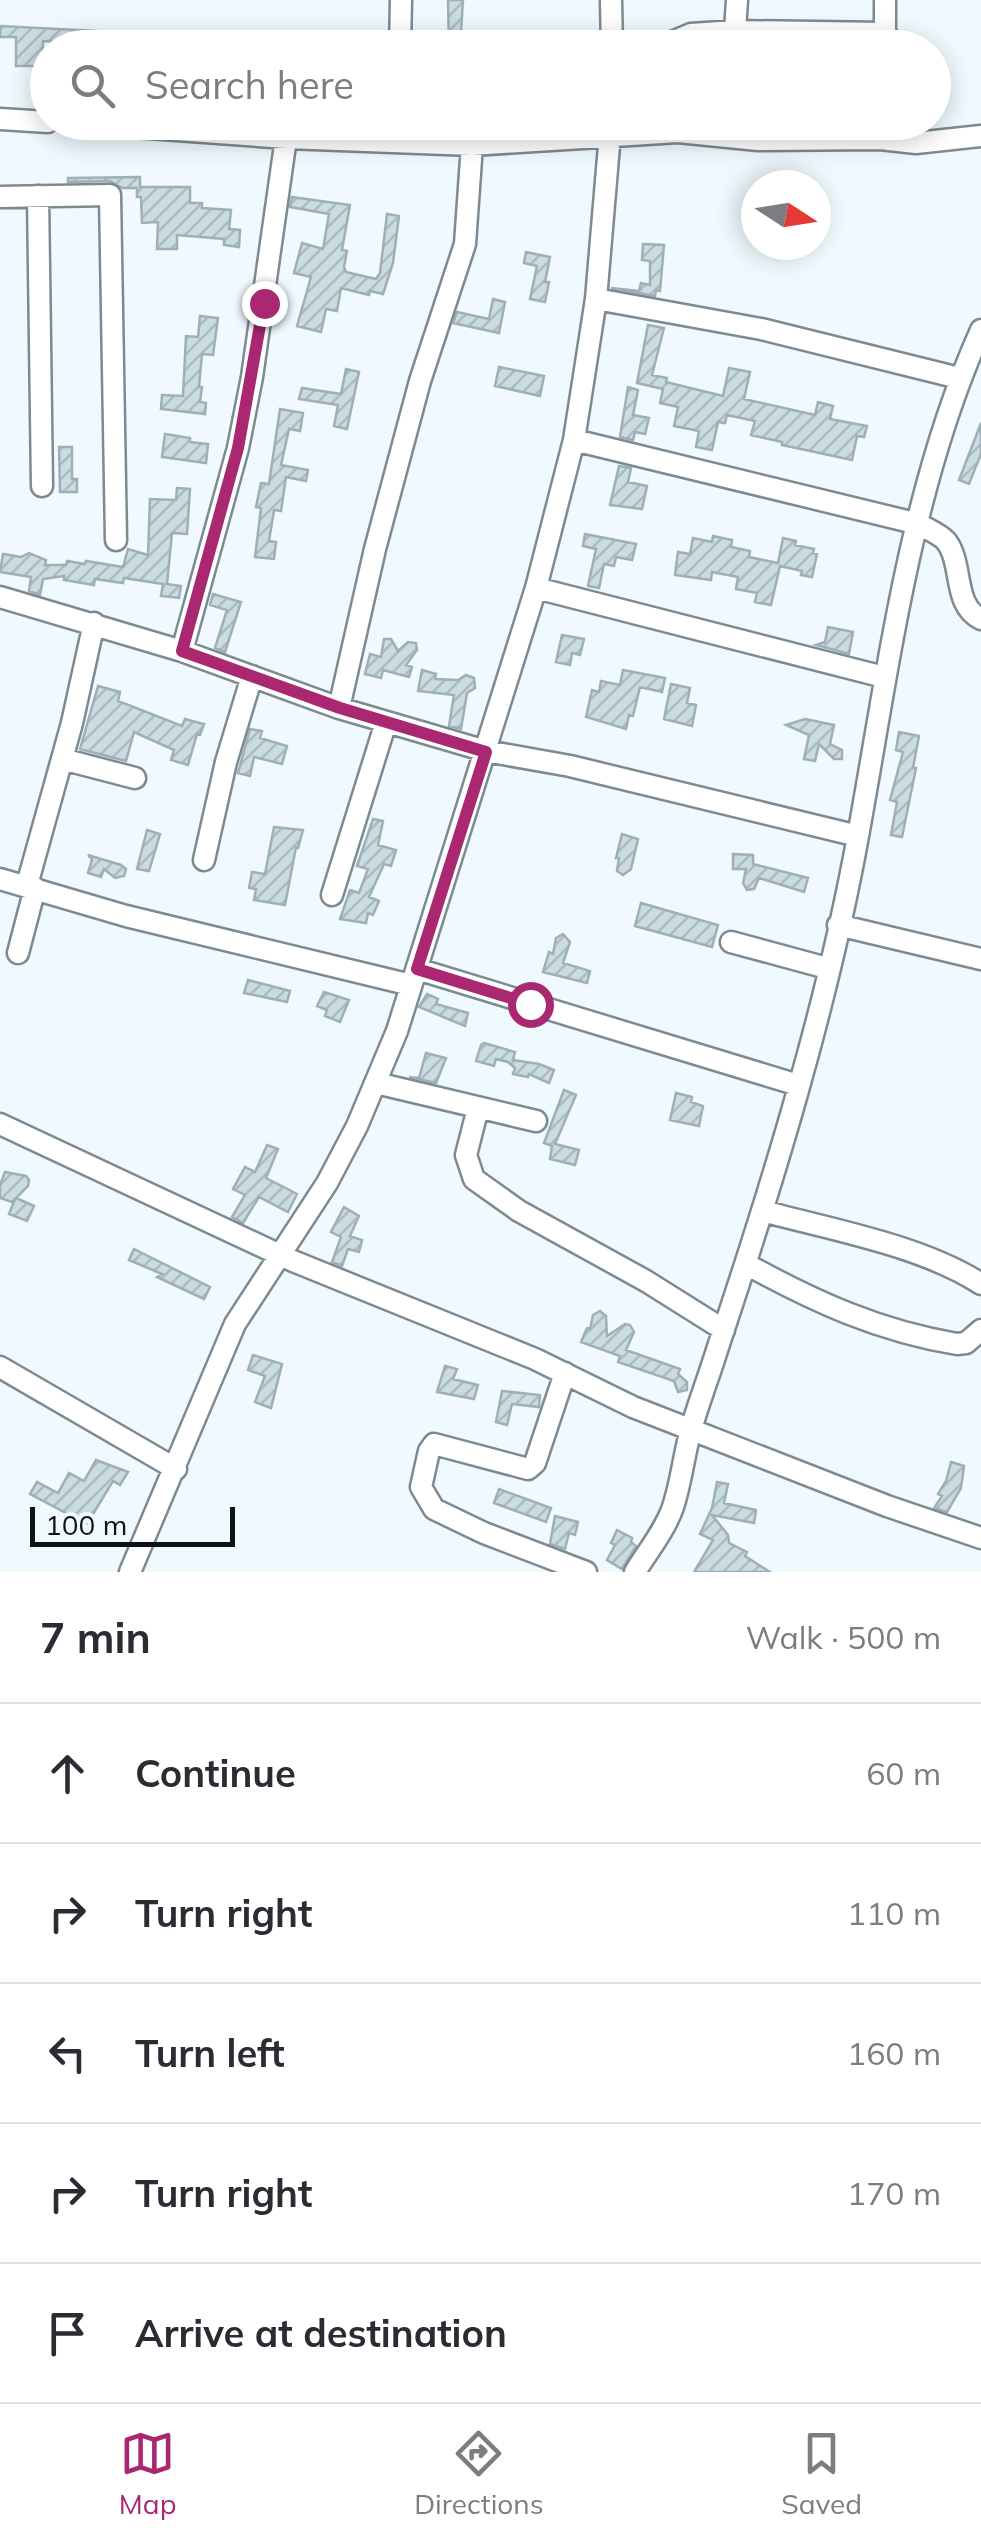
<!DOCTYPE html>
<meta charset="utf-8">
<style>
:root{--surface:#fff;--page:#f2f2f3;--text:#2b2b33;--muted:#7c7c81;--line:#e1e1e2;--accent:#aa2772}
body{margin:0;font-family:Mulish,sans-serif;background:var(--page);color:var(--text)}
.compass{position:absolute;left:741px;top:170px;width:90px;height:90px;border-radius:50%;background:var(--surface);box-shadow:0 5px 25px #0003;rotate:102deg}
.scale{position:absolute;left:30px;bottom:25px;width:205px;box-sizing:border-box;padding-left:10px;border:5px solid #0c1215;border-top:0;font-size:28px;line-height:35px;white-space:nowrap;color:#0c1215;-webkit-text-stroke:8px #eff9fe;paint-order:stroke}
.stop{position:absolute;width:30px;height:30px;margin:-22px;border:8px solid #aa2772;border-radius:50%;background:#fff}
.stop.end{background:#aa2772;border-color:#fff;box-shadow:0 2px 10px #0008}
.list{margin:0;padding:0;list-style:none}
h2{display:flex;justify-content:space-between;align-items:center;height:130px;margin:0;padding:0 40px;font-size:42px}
h2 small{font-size:32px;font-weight:400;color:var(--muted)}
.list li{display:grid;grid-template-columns:65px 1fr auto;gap:30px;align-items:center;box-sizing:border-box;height:140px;padding:0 40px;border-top:2px solid var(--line)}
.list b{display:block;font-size:38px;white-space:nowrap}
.list em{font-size:32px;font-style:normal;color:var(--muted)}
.icon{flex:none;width:55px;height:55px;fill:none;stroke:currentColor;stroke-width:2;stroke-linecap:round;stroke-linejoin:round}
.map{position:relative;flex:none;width:981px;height:1572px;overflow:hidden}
.search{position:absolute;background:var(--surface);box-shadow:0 5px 25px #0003;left:30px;right:30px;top:30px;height:110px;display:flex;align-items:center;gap:25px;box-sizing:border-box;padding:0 35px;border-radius:55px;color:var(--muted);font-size:38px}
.sheet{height:830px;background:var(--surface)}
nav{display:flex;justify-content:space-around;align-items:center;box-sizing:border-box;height:140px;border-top:2px solid var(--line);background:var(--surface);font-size:28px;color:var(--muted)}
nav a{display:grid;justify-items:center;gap:5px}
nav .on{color:var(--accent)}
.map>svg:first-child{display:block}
.building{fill:url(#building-hatch);stroke:#9fafb7;stroke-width:2.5}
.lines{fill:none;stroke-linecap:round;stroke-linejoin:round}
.minor-casing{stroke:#7c8b92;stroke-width:25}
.minor{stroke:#fff;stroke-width:20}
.route{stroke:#aa2772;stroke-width:12}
</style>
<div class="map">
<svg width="981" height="1572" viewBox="0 0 981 1572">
<defs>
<pattern id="building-hatch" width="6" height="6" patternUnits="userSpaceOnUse" patternTransform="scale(2.5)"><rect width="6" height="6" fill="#cadbe2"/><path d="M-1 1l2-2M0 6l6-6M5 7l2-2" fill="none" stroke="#acbbc1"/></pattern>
</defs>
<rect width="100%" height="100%" fill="#eff9fe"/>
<!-- building -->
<path class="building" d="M 448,0 L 463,0 L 460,48 L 449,48 Z
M 0,26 L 96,31 L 96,44 L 43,41 L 42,66 L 16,66 L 16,37 L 0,37 Z
M 140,177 L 140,187 L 190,187 L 190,203 L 202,203 L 202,208 L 231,210 L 229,229 L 240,230 L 239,247 L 224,245 L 224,239 L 177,235 L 177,249 L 157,249 L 158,222 L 142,223 L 141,197 L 137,197 L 137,188 L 122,188 L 110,181 L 68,182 L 68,178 Z
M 292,197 L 350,205 L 342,250 L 347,251 L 344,267 L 346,272 L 376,279 L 380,273 L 387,214 L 399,216 L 393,263 L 383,294 L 370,291 L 369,295 L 341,288 L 337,311 L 326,309 L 321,332 L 297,326 L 311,277 L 294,273 L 302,243 L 323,249 L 329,214 L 290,207 Z
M 643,244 L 664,245 L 660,291 L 656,290 L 655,296 L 611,288 L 639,291 L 641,283 L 650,285 L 650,261 L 642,260 Z
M 526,252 L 550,257 L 545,282 L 549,282 L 545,302 L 530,299 L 537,266 L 524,263 Z
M 493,299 L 505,302 L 499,333 L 453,323 L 457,312 L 489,319 Z
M 200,316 L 218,318 L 213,355 L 202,354 L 199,387 L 202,387 L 200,402 L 206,403 L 205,414 L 161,409 L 162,395 L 183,396 L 186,336 L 198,337 Z
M 648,325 L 664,328 L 652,375 L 667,378 L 666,382 L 723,396 L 729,368 L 750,372 L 744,399 L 815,415 L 818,402 L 833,406 L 830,419 L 867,426 L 864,437 L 857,436 L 852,460 L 782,445 L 782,442 L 751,435 L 755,421 L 727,415 L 725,423 L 718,422 L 712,450 L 696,447 L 699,431 L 674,426 L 678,407 L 660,403 L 663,389 L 637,383 Z
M 499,367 L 544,376 L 540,396 L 495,386 Z
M 346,369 L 359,372 L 347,429 L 334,426 L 338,405 L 299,399 L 302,388 L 341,394 Z
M 628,387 L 638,390 L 633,415 L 649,418 L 645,434 L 635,432 L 633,440 L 620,437 Z
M 280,409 L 303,413 L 300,431 L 289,429 L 281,465 L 308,470 L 306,481 L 286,477 L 281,511 L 274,510 L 269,541 L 276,542 L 274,559 L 255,557 L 261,508 L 256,507 L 261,483 L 269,484 Z
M 981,423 L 981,454 L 969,484 L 959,480 Z
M 165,434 L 190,438 L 190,442 L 208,444 L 206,463 L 162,457 Z
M 59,447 L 72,447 L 72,479 L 77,479 L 77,492 L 60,492 Z
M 619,466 L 631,468 L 628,482 L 647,486 L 642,509 L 610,505 Z
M 177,488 L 190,489 L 187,534 L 172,533 L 167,584 L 181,586 L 179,598 L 161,596 L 163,584 L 124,578 L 123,583 L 95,579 L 94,585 L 64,580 L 64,576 L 43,579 L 40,595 L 29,591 L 31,577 L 0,572 L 3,554 L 21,557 L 29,553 L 46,560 L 45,565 L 66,565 L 67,561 L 85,564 L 86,561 L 123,567 L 128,549 L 148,555 L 150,499 L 176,500 Z
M 585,534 L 636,544 L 632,560 L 616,557 L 614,566 L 604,564 L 599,588 L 588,586 L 596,549 L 583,546 Z
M 713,536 L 732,540 L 731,547 L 750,551 L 749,557 L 778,563 L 783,538 L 796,541 L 795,545 L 814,549 L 813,553 L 817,554 L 812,577 L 801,575 L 802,571 L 780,566 L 771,605 L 755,602 L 757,593 L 736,589 L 738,577 L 712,572 L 711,580 L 675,575 L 678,552 L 690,554 L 693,538 L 712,542 Z
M 213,594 L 241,602 L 225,652 L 215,648 L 227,610 L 210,605 Z
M 828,627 L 853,632 L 849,654 L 816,645 L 825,642 Z
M 562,635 L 584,639 L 580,655 L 572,653 L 570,665 L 556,662 Z
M 384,639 L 391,639 L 398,651 L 408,642 L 416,643 L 417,650 L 406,665 L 412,667 L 409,677 L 383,670 L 381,678 L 365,674 L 370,654 L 381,657 Z
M 422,670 L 436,674 L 435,679 L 458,680 L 466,675 L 474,678 L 475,688 L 467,693 L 461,729 L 449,726 L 454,695 L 418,691 Z
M 623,670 L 665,678 L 662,692 L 640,687 L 633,716 L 629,715 L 626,729 L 586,717 L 592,690 L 599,692 L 601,681 L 620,685 Z
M 671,684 L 690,688 L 687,703 L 696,705 L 692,726 L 664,719 Z
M 98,686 L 120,692 L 118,701 L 182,726 L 185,719 L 204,724 L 200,735 L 197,734 L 188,765 L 171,760 L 174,750 L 134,732 L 126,761 L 80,749 Z
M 805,719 L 834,725 L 830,744 L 842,750 L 842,759 L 834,759 L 819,744 L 815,761 L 804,759 L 809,735 L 786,725 Z
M 250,729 L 262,731 L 260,738 L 287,746 L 282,764 L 254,757 L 250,776 L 238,773 Z
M 899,732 L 919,736 L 913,768 L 916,768 L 902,837 L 891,835 L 897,802 L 890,800 L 903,752 L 896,750 Z
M 373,819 L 383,821 L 378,845 L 396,850 L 391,866 L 384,864 L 369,897 L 379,901 L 373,915 L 368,913 L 366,923 L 340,919 L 350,890 L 359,893 L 368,869 L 357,866 Z
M 274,827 L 303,830 L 298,848 L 296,847 L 285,905 L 254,900 L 256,889 L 249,888 L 252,872 L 265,874 Z
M 147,830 L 160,834 L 149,871 L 137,869 Z
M 622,834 L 638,839 L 631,869 L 623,875 L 617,871 L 619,858 L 616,858 Z
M 733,854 L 753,855 L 753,864 L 808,878 L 804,892 L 759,878 L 754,889 L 747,890 L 743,883 L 746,869 L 733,869 Z
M 88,855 L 121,865 L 126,869 L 124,876 L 115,878 L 104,869 L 101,877 L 88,873 L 92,859 Z
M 641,903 L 718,925 L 712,947 L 635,926 Z
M 563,934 L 570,942 L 563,963 L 590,971 L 587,983 L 543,972 L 549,952 L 553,954 L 556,938 Z
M 248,980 L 290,991 L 287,1002 L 244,993 Z
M 324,992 L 349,1000 L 340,1022 L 325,1016 L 327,1010 L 317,1006 Z
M 427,994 L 438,999 L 436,1004 L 468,1013 L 465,1026 L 419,1007 Z
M 484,1043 L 515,1052 L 513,1060 L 539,1064 L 554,1070 L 549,1083 L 529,1074 L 528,1077 L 513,1074 L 515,1068 L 508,1062 L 496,1059 L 494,1066 L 476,1061 L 481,1045 Z
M 426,1053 L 446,1058 L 436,1083 L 409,1077 L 419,1078 Z
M 564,1090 L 576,1095 L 555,1144 L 579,1150 L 575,1165 L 550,1159 L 552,1146 L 544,1143 Z
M 676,1093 L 692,1097 L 691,1102 L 703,1106 L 699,1126 L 670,1120 Z
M 267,1145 L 278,1149 L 266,1178 L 297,1194 L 288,1212 L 259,1197 L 243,1223 L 232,1217 L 245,1195 L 233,1189 L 245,1167 L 255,1172 Z
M 5,1172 L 26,1176 L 29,1180 L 28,1186 L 16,1198 L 34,1206 L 27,1221 L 9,1214 L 15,1199 L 12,1202 L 0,1198 L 0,1185 Z
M 344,1207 L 359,1216 L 350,1236 L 362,1240 L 359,1252 L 348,1249 L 342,1266 L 332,1262 L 341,1237 L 331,1232 Z
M 134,1249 L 210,1287 L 204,1299 L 157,1277 L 162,1274 L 129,1260 Z
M 600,1311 L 606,1316 L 607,1336 L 625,1324 L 630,1325 L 634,1332 L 626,1350 L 680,1369 L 678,1374 L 687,1382 L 687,1390 L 678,1392 L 674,1381 L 618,1362 L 620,1356 L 581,1342 L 587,1328 L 590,1329 L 593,1315 Z
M 253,1355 L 282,1364 L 271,1408 L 255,1402 L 265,1376 L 248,1370 Z
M 445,1366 L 457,1369 L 453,1379 L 478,1385 L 474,1399 L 437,1392 Z
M 502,1391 L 540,1395 L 539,1407 L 512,1404 L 507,1425 L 496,1422 Z
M 96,1460 L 128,1472 L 120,1485 L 113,1481 L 87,1524 L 30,1494 L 37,1482 L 58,1493 L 69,1473 L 84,1481 Z
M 951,1462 L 964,1466 L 961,1488 L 947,1512 L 934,1508 L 942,1496 L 938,1494 L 946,1481 Z
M 717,1482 L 728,1484 L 724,1503 L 756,1510 L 754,1523 L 712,1515 L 728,1535 L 729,1543 L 747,1552 L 745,1556 L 770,1572 L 694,1572 L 713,1540 L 700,1534 L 712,1508 Z
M 499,1489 L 551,1508 L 546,1522 L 494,1503 Z
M 555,1516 L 578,1522 L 575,1535 L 569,1533 L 565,1549 L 550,1544 Z
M 617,1530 L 632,1538 L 631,1542 L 636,1546 L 622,1569 L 607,1560 L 615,1545 L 611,1543 Z"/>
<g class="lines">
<!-- minor casing -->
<g class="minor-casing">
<path id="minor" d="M 611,0 L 612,48
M 885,0 L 885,48
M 735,31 L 737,0
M 400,48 L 401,0
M 658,48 L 691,34 L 735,31 L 886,33
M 0,119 L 48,122
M 64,122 L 286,138 L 472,145 L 678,132 L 758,140 L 880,139 L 916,143 L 981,136
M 38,196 L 42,486
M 0,197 L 110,195 L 116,540
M 596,299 L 761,329 L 959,378
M 574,440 L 919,524 C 927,529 940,534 946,541 C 964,564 952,605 981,619
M 536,588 L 884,677
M 0,597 L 182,651 L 339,708 L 486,751 L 570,766 L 858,836
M 182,651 L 238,448 L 252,377 L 286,138
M 339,708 L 375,549 L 420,381 L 465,244 L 472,145
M 62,759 L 135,778
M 204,860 L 226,762 L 252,676
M 0,879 L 126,916 L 411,985
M 27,885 L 72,723 L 94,623
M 332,895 L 386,722
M 838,925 L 981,959
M 731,942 L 827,968
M 18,953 L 35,888
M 417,969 L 798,1085
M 376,1083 L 536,1121
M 478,1108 L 466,1155 L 474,1179 L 519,1211 L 646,1281 L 724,1330
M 0,1124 L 293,1261 L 535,1359 L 633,1407 L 887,1506 L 981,1538
M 762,1211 C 830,1229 923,1246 981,1284
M 746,1264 C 815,1302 879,1331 957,1344 L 966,1343 L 981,1330
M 0,1367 L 176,1469
M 565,1373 L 535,1463 L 528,1469 L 434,1444 L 429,1451 L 421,1487 L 434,1509 L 484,1533 L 586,1572
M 130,1572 L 235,1324 L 327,1183 L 357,1126 L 397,1031 L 536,588 L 574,440 L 596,299 L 611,122
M 635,1572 C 648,1551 665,1530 673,1507 C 682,1480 684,1452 692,1426 C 700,1399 710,1373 718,1347 C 773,1182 827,1007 858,836 C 889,666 910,488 981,330"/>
</g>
<!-- minor -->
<use href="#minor" class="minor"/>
</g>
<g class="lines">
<!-- route -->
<path class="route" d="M 264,303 L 238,448 L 182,651 L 340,708 L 486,752 L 417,969 L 530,1004"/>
</g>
</svg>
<svg class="compass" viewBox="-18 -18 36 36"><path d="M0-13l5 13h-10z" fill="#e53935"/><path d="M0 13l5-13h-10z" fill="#7c7c81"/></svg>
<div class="scale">100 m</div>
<div class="stop" style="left:530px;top:1004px"></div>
<div class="stop end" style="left:264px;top:303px"></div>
<div class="search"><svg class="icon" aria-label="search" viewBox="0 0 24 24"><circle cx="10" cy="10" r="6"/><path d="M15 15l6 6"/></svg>Search here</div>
</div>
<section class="sheet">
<h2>7 min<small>Walk · 500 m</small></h2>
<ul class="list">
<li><svg class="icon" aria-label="ahead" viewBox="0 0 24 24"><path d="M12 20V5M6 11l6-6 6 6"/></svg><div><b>Continue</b></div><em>60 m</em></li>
<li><svg class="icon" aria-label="right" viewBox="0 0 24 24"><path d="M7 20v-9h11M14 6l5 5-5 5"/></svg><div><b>Turn right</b></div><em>110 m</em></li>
<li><svg class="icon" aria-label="left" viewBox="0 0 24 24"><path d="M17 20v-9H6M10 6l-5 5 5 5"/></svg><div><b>Turn left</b></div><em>160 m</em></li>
<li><svg class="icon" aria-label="right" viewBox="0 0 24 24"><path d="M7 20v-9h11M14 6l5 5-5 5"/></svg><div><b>Turn right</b></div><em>170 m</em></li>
<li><svg class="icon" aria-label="arrive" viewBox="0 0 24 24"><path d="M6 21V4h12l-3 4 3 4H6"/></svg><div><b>Arrive at destination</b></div></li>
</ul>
</section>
<nav>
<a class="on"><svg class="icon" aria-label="map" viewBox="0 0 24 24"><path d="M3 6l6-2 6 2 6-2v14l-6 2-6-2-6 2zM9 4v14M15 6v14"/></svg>Map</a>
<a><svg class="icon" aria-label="directions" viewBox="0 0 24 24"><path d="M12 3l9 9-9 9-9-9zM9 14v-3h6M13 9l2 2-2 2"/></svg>Directions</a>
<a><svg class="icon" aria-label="saved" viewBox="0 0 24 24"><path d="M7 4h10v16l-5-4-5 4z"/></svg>Saved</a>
</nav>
